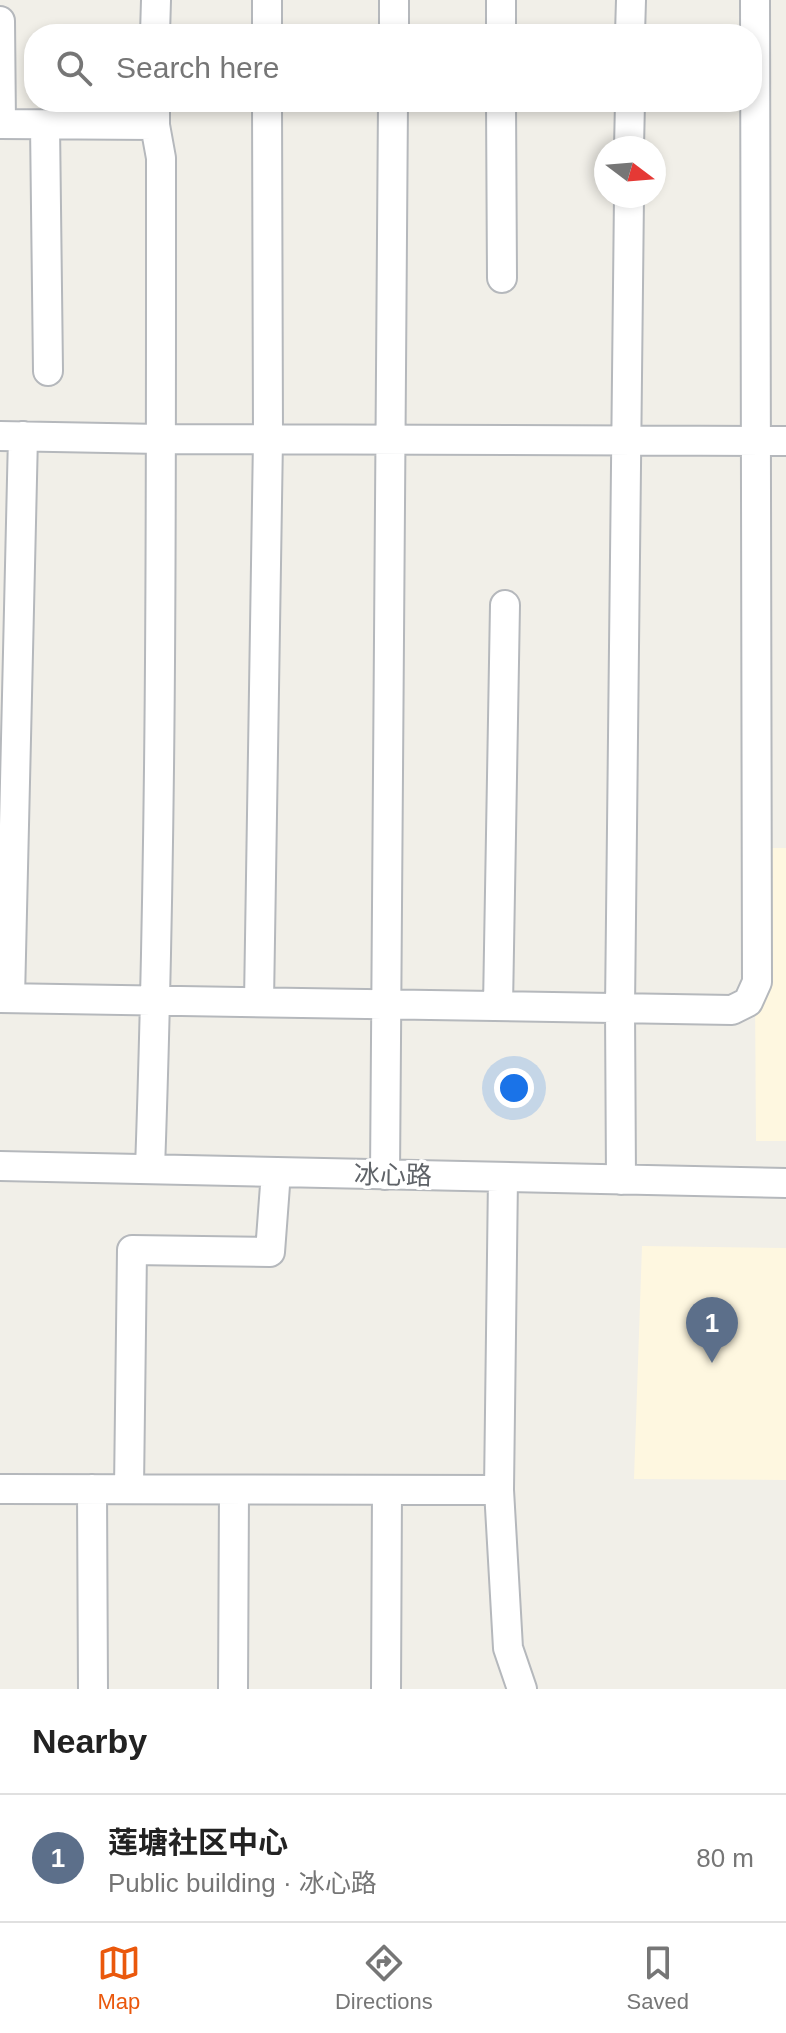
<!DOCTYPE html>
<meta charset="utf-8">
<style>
:root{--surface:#fff;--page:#f6f6f6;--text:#222;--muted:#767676;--line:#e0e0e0;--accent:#ea580c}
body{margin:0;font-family:Arial,"Noto Sans SC",sans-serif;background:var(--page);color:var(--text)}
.compass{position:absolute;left:594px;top:136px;width:72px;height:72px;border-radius:50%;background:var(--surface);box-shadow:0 4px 12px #0003;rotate:106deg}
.you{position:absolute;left:514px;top:1088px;width:28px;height:28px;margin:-20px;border:6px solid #fff;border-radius:50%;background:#1a73e8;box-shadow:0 0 0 12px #1a73e833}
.badge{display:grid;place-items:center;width:52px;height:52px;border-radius:50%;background:var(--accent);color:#fff;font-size:26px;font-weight:700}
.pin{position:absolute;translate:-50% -66px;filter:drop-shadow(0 2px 4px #0008)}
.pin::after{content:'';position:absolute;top:42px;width:28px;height:24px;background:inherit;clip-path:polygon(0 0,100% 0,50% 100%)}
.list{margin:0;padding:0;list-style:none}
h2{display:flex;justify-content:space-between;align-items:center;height:104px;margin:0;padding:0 32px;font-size:34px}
h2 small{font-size:26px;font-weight:400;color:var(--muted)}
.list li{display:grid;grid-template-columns:52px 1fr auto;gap:24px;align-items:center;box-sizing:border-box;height:128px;padding:0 32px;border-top:2px solid var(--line)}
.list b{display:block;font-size:30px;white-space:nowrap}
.list p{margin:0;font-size:26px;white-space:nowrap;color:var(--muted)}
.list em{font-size:26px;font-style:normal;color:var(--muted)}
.icon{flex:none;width:44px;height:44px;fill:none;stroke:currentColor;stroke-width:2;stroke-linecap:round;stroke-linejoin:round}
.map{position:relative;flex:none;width:786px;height:1689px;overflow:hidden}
.search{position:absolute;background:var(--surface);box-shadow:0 4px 12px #0003;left:24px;right:24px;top:24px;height:88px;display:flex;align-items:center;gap:20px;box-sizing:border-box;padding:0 28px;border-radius:32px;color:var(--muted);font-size:30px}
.sheet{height:232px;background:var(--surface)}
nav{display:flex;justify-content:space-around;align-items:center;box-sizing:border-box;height:112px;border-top:2px solid var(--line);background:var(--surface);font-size:22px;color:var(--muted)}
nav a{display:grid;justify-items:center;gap:4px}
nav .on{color:var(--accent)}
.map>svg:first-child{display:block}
.commercial{fill:#fef7e0}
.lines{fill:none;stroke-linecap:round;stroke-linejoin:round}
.minor-casing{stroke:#b5b8bc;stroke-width:32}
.minor{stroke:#fff;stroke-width:28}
.labels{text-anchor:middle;stroke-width:7;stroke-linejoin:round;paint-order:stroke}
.street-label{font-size:26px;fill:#5f6368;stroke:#fff}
</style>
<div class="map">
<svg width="786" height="1689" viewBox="0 0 786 1689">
<rect width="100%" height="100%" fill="#f1efe8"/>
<!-- commercial -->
<path class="commercial" d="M 754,848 L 786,848 L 786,1141 L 756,1141 Z
M 642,1246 L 786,1248 L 786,1480 L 634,1479 Z"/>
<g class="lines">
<!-- minor casing -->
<g class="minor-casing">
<path id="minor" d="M 267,0 L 267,34
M 501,0 L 501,34
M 0,21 L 1,124
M 155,34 L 156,0
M 394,34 L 394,0
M 630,34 L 631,0
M 501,102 L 502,278
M 0,124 L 155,125
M 45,125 L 48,371
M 629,148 L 630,102
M 0,436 L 161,439 L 786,441
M 0,998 L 732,1010 L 748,1002 L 757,982 L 755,0
M 10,998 L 23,436
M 259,1002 L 268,439 L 267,102
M 498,1006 L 505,605
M 0,1166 L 786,1183
M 150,1169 C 162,832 161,495 161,158 L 155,125 L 155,102
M 385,1175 L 393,102
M 503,1177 L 499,1490 L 508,1648 L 522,1689
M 621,1180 L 620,1008 L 629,196
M 0,1489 L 499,1490
M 92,1489 L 93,1689
M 129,1489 L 132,1250 L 270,1252 L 276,1172
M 233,1689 L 234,1490
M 386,1689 L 387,1490"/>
</g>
<!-- minor -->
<use href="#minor" class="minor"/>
</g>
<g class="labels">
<!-- street labels -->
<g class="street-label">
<text transform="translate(393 1175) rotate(1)" y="9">冰心路</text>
</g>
</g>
</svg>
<svg class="compass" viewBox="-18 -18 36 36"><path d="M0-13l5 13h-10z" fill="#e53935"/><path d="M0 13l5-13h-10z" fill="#767676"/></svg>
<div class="you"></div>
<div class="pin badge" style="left:712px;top:1363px;background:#5c6f8a">1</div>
<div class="search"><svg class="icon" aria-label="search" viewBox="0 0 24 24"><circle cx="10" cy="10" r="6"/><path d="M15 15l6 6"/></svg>Search here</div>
</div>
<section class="sheet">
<h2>Nearby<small></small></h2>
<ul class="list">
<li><span class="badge" style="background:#5c6f8a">1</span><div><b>莲塘社区中心</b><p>Public building · 冰心路</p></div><em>80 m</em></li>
</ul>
</section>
<nav>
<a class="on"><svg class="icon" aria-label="map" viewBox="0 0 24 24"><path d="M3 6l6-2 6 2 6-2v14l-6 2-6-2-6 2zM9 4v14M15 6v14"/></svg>Map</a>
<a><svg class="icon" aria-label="directions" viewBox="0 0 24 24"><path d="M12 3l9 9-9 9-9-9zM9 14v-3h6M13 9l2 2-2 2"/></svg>Directions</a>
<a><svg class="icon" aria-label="saved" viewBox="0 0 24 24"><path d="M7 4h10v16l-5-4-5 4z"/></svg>Saved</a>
</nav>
